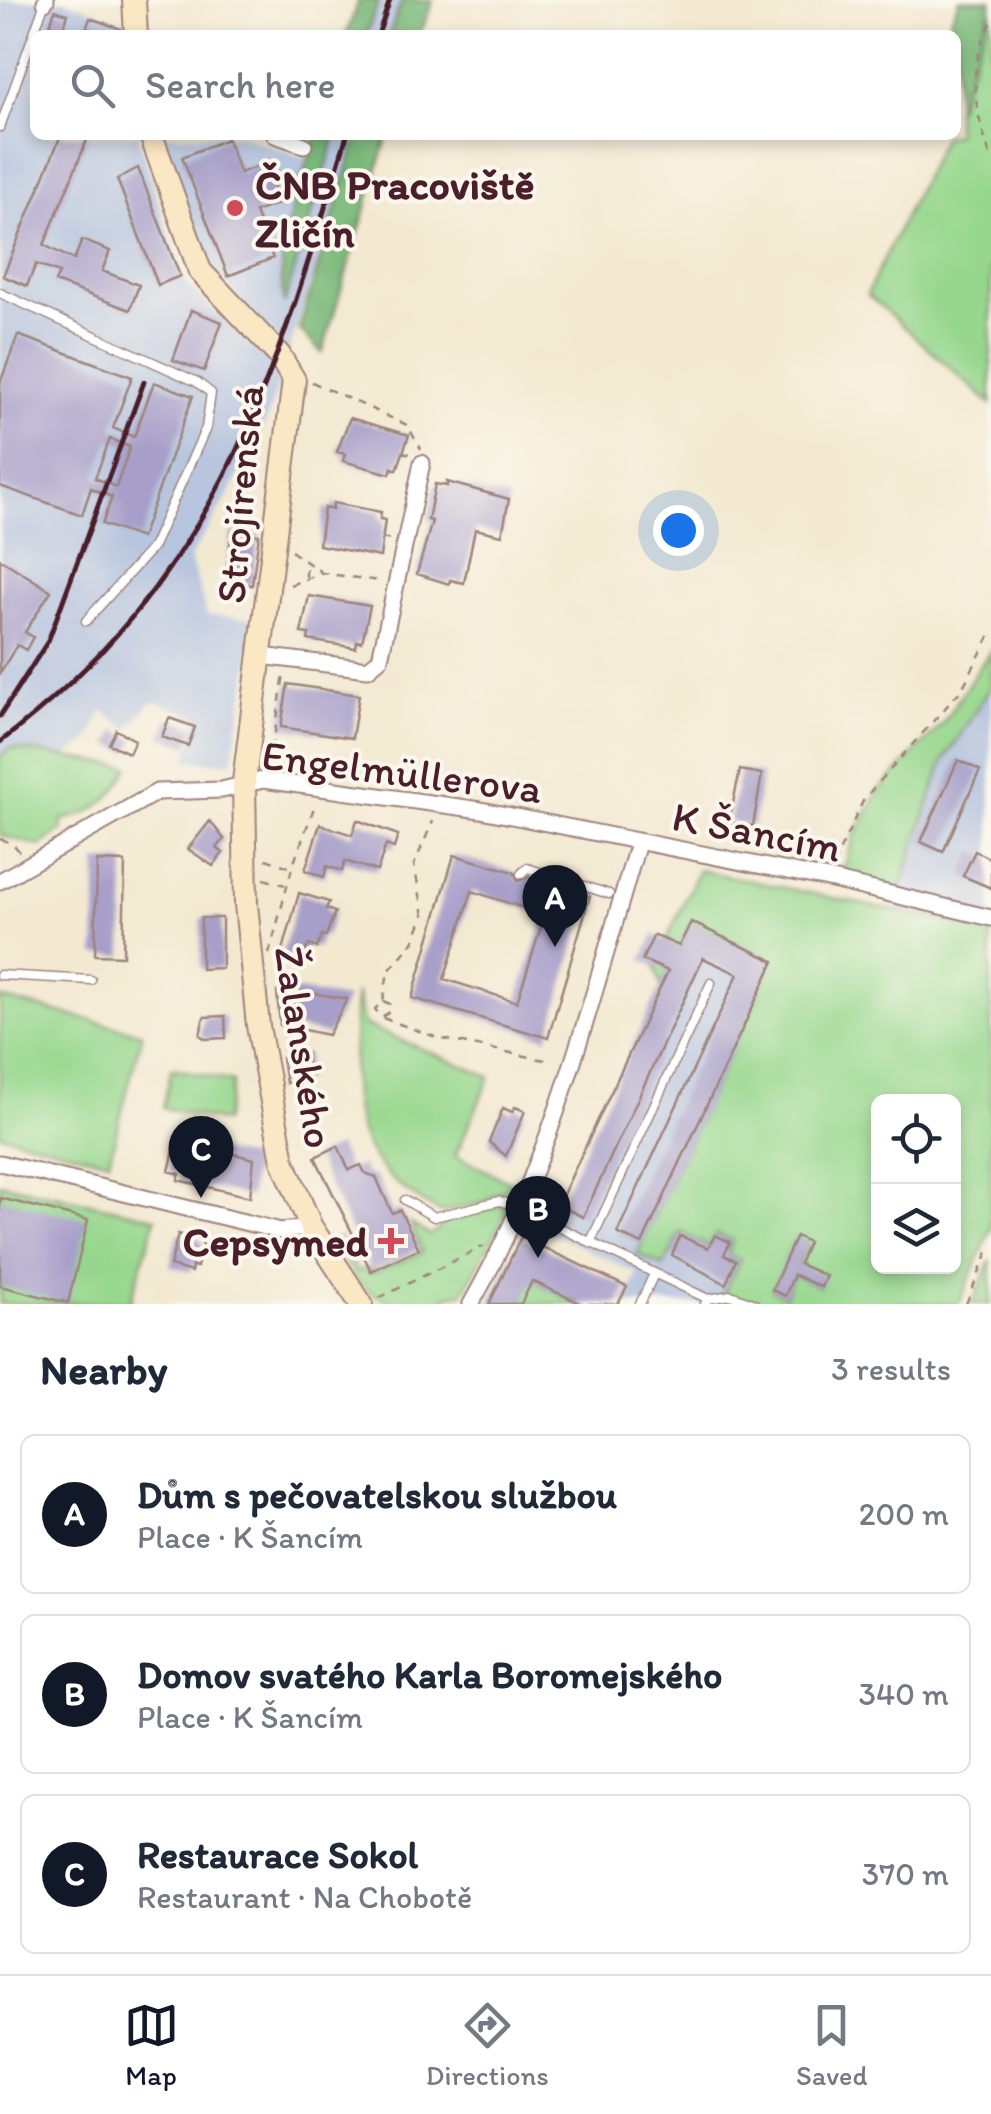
<!DOCTYPE html>
<meta charset="utf-8">
<style>
:root{--surface:#fff;--page:#f6f6f7;--text:#1f2937;--muted:#747a83;--line:#e0e1e3;--accent:#111827}
body{margin:0;font-family:Itim,sans-serif;background:var(--page);color:var(--text)}
.controls{position:absolute;right:30px;bottom:30px;display:grid;overflow:hidden;border-radius:15px;box-shadow:0 5px 15px #0003}
.controls button{width:90px;height:90px;display:grid;place-items:center;padding:0;border:0;border-bottom:2px solid var(--line);background:var(--surface);color:var(--text);font:50px sans-serif}
.you{position:absolute;left:678px;top:530px;width:35px;height:35px;margin:-25px;border:8px solid #fff;border-radius:50%;background:#1a73e8;box-shadow:0 0 0 15px #1a73e833}
.badge{display:grid;place-items:center;width:65px;height:65px;border-radius:50%;background:var(--accent);color:#fff;font-size:32px;font-weight:700}
.pin{position:absolute;translate:-50% -82px;filter:drop-shadow(0 2px 5px #0008)}
.pin::after{content:'';position:absolute;top:52px;width:35px;height:30px;background:inherit;clip-path:polygon(0 0,100% 0,50% 100%)}
.list{margin:0;padding:0;list-style:none}
h2{display:flex;justify-content:space-between;align-items:center;height:130px;margin:0;padding:0 40px;font-size:42px}
h2 small{font-size:32px;font-weight:400;color:var(--muted)}
.list li{display:grid;grid-template-columns:65px 1fr auto;gap:30px;align-items:center;box-sizing:border-box;height:160px;margin:0 20px 20px;padding:0 20px;border:2px solid var(--line);border-radius:15px}
.list b{display:block;font-size:38px;white-space:nowrap}
.list p{margin:0;font-size:32px;white-space:nowrap;color:var(--muted)}
.list em{font-size:32px;font-style:normal;color:var(--muted)}
.icon{flex:none;width:55px;height:55px;fill:none;stroke:currentColor;stroke-width:2;stroke-linecap:round;stroke-linejoin:round}
.map{position:relative;flex:none;width:991px;height:1304px;overflow:hidden}
.search{position:absolute;background:var(--surface);box-shadow:0 5px 15px #0003;left:30px;right:30px;top:30px;height:110px;display:flex;align-items:center;gap:25px;box-sizing:border-box;padding:0 35px;border-radius:15px;color:var(--muted);font-size:38px}
.sheet{height:670px;background:var(--surface)}
nav{display:flex;justify-content:space-around;align-items:center;box-sizing:border-box;height:140px;border-top:2px solid var(--line);background:var(--surface);font-size:28px;color:var(--muted)}
nav a{display:grid;justify-items:center;gap:5px}
nav .on{color:var(--accent)}
.map>svg:first-child{display:block}
.industrial{fill:#b8c5de}
.green{fill:#96d78d;stroke:#707b5c;stroke-width:2.5;fill-rule:evenodd}
.forest{fill:#78b878;stroke:#616c52;stroke-width:2.5}
.building{fill:#a79fc9;fill-rule:evenodd}
.lines{fill:none;stroke-linecap:round;stroke-linejoin:round}
.lane-casing{stroke:#9e847e;stroke-width:11}
.street-casing{stroke:#9e847e;stroke-width:19}
.secondary-casing{stroke:#9e847e;stroke-width:26}
.path{stroke:#9e847e;stroke-width:2.5;stroke-dasharray:8 8;stroke-linecap:butt}
.lane{stroke:#fff;stroke-width:8}
.street{stroke:#fff;stroke-width:15}
.secondary{stroke:#fae7c3;stroke-width:22}
.rail{stroke:#4a1f2b;stroke-width:5}
.poi-dot{fill:#d1495b;stroke:#fbf7ec;stroke-width:4}
.labels{text-anchor:middle;stroke-width:8;stroke-linejoin:round;paint-order:stroke}
.poi-label{font-size:42px;font-weight:bold;fill:#4a1f2b;stroke:#fbf7ec;text-anchor:start}
.street-label{font-size:42px;fill:#4a1f2b;stroke:#fbf7ec}
</style>
<div class="map">
<svg width="991" height="1304" viewBox="0 0 991 1304">
<rect width="100%" height="100%" fill="#fbf7ec"/>
<filter id="ink" filterUnits="userSpaceOnUse"><feTurbulence type="fractalNoise" baseFrequency=".01" numOctaves="2"/><feDisplacementMap in="SourceGraphic" scale="20" xChannelSelector="R" yChannelSelector="G"/><feConvolveMatrix kernelMatrix="1 2 1 2 8 2 1 2 1" color-interpolation-filters="sRGB"/></filter>
<filter id="wash" filterUnits="userSpaceOnUse"><feTurbulence type="fractalNoise" baseFrequency=".0048" numOctaves="4" result="noise"/><feDisplacementMap in="SourceGraphic" scale="40" xChannelSelector="R" yChannelSelector="G"/><feGaussianBlur stdDeviation="2.25" result="paint"/><feColorMatrix in="noise" values="0 0 0 0 0 0 0 0 0 0 0 0 0 0 0 0 0 1.4 0 .05"/><feComposite in="paint" operator="in"/></filter>
<g filter="url(#wash)">
<rect width="100%" height="100%" fill="#f3e9d1"/>
<!-- industrial -->
<path class="industrial" d="M 0,0 L 38,0 L 53,5 L 55,0 L 64,0 L 122,21 L 123,35 L 35,35 L 35,135 L 138,135 L 182,279 L 265,358 L 273,337 L 198,252 L 160,135 L 239,135 L 308,159 L 279,271 L 304,241 L 336,135 L 358,135 L 267,419 L 228,496 L 190,558 L 207,615 L 257,619 L 232,762 L 185,761 L 199,717 L 157,702 L 150,703 L 128,730 L 103,710 L 89,740 L 65,757 L 12,748 L 0,756 Z
M 379,0 L 402,0 L 389,35 L 366,35 Z
M 991,686 L 991,931 L 893,910 L 943,762 Z
M 691,922 L 774,961 L 637,1254 L 664,1266 L 679,1231 L 707,1246 L 716,1234 L 733,1240 L 740,1260 L 718,1304 L 623,1304 L 637,1273 L 525,1221 L 532,1205 L 558,1205 Z"/>
<!-- green -->
<path class="green" d="M 991,9 L 991,404 L 867,294 L 944,135 L 956,135 L 956,110 Z
M 991,650 L 991,686 L 943,762 L 900,890 L 841,876 L 855,835 L 879,791 L 943,723 Z
M 11,748 L 129,767 C 115,797 95,815 61,820 L 63,829 L 40,846 L 0,835 L 0,756 Z
M 699,870 L 991,931 L 991,1229 L 959,1304 L 718,1304 L 740,1260 L 728,1254 L 732,1240 L 716,1234 L 708,1246 L 680,1232 L 664,1266 L 637,1254 L 773,961 L 691,922 L 661,987 L 655,965 ZM 878,1102 L 954,1102 L 954,1266 L 878,1266 ZM 796,1237 L 808,1243 L 799,1264 L 821,1287 L 794,1275 L 785,1296 L 772,1290 Z
M 356,992 L 364,1025 L 490,1077 L 455,1156 L 514,1184 L 484,1202 L 441,1213 C 335,1156 353,1097 356,992 Z
M 0,998 L 142,1033 L 109,1161 L 0,1134 Z
M 172,1068 L 233,1082 L 224,1122 L 163,1108 Z
M 0,1183 L 156,1218 L 130,1302 L 0,1304 Z
M 501,1205 L 509,1208 L 463,1293 L 448,1295 L 443,1304 C 374,1304 368,1301 332,1241 L 339,1238 L 358,1272 L 367,1268 L 371,1274 L 422,1252 L 411,1224 L 430,1235 L 448,1221 Z
M 991,1260 L 991,1304 L 972,1304 Z
M 529,1279 L 582,1304 L 521,1304 Z"/>
<!-- forest -->
<path class="forest" d="M 359,0 L 379,0 L 366,35 L 346,35 Z
M 402,0 L 433,0 L 420,35 L 389,35 Z
M 959,0 L 991,0 L 991,9 L 956,110 L 956,35 L 944,35 Z
M 316,135 L 336,135 L 284,304 C 274,245 299,191 316,135 Z
M 358,135 L 388,135 L 322,353 L 299,329 Z"/>
<g id="blocks">
<!-- building -->
<path class="building" d="M 55,10 L 68,14 L 61,35 L 48,31 Z
M 90,18 L 121,29 L 121,35 L 84,35 Z
M 61,135 L 89,135 L 44,245 L 74,260 L 82,240 L 110,251 L 102,271 L 139,285 L 130,310 L 55,282 L 59,273 L 36,264 L 27,286 L 3,276 Z
M 227,139 L 240,173 L 264,164 L 280,203 L 255,212 L 273,258 L 228,276 L 182,157 Z
M 138,168 L 180,276 L 158,285 L 117,179 Z
M 191,310 L 222,322 L 204,371 L 173,360 Z
M 18,335 L 132,377 L 113,428 L 134,437 L 154,382 L 193,396 L 141,538 L 102,524 L 112,497 L 91,488 L 82,515 L 0,486 L 0,383 ZM 110,439 L 130,447 L 116,487 L 95,478 Z
M 350,418 L 409,435 L 397,470 L 392,468 L 390,474 L 343,461 L 345,454 L 337,452 Z
M 447,482 L 509,499 L 502,535 L 475,529 L 464,583 L 450,580 L 449,584 L 417,574 L 432,521 L 428,520 L 435,484 L 447,486 Z
M 333,503 L 381,512 L 380,519 L 385,520 L 380,557 L 319,545 L 324,508 L 332,510 Z
M 232,532 L 259,535 L 252,585 L 225,582 Z
M 0,559 L 51,591 L 25,632 L 33,637 L 26,650 L 17,645 L 0,673 Z
M 309,596 L 370,606 L 362,642 L 357,641 L 356,648 L 308,640 L 309,634 L 301,633 Z
M 288,684 L 359,695 L 352,738 L 281,727 Z
M 169,718 L 195,727 L 188,746 L 162,737 Z
M 116,730 L 135,740 L 129,753 L 109,744 Z
M 958,760 L 980,770 L 943,852 L 921,842 Z
M 740,770 L 762,774 L 753,826 L 729,822 Z
M 357,820 L 398,835 L 394,848 L 386,845 L 377,871 L 345,861 L 342,871 L 327,866 L 324,877 L 305,870 L 320,824 L 352,835 Z
M 210,821 L 224,839 L 217,848 L 223,853 L 213,866 L 188,849 Z
M 975,851 L 991,859 L 991,888 L 963,876 Z
M 454,855 L 514,872 L 518,881 L 529,877 L 590,896 L 548,1038 L 412,998 ZM 472,891 L 545,915 L 517,1002 L 444,979 Z
M 97,861 L 125,862 L 123,956 L 95,955 Z
M 299,893 L 329,902 L 326,909 L 335,912 L 326,936 L 322,935 L 317,948 L 309,945 L 300,959 L 282,954 Z
M 201,918 L 222,918 L 222,968 L 201,969 Z
M 691,922 L 774,961 L 642,1244 L 617,1233 L 738,974 L 703,958 L 583,1217 L 558,1205 L 668,971 L 642,960 L 654,935 L 679,946 Z
M 284,988 L 347,999 L 328,1035 L 280,1025 L 277,992 L 282,993 Z
M 225,1016 L 226,1038 L 205,1039 L 200,1035 L 204,1017 Z
M 307,1054 L 306,1080 L 286,1083 L 282,1058 Z
M 515,1107 L 525,1111 L 506,1156 L 489,1142 L 503,1108 L 512,1112 Z
M 187,1130 L 208,1136 L 206,1147 L 254,1159 L 250,1197 L 178,1180 L 180,1174 L 169,1171 L 174,1151 L 182,1153 Z
M 338,1146 L 349,1170 L 361,1165 L 365,1173 L 376,1177 L 392,1213 L 400,1210 L 419,1249 L 371,1271 L 315,1157 Z
M 0,1198 L 88,1220 L 68,1303 L 0,1286 Z
M 178,1234 L 200,1239 L 203,1245 L 197,1267 L 192,1266 L 191,1272 L 170,1266 Z
M 715,1235 L 730,1242 L 724,1255 L 736,1260 L 726,1284 L 672,1255 L 680,1236 L 708,1248 Z
M 796,1236 L 808,1242 L 799,1264 L 826,1276 L 821,1287 L 794,1275 L 785,1296 L 772,1290 Z
M 521,1237 L 627,1287 L 618,1304 L 582,1304 L 532,1281 L 521,1304 L 489,1304 Z"/>
</g>
</g>
<g filter="url(#ink)">
<use href="#blocks" fill-opacity="0" stroke="#9e847e" stroke-width="2.5"/>
<g class="lines">
<!-- lane casing -->
<g class="lane-casing">
<path id="lane" d="M 0,127 L 45,2
M 0,293 L 197,382 L 211,393 L 206,428 L 152,548 L 86,621
M 521,874 L 527,868 L 609,894
M 0,975 L 91,980
M 405,1200 L 434,1217 L 499,1201 L 513,1205 L 708,1299 L 705,1304
M 590,1243 L 711,983
M 708,1299 L 731,1295 L 755,1304
M 640,1304 L 654,1274"/>
</g>
<!-- street casing -->
<g class="street-casing">
<path id="street" d="M 45,2 L 46,0
M 275,135 L 304,145
M 261,656 L 368,669 L 380,659 L 422,463
M 0,881 L 157,792 L 222,790 L 263,780 L 481,810 L 828,879 L 991,918
M 0,1163 L 281,1231 L 311,1227
M 471,1304 C 553,1160 591,1000 638,843"/>
</g>
<!-- secondary casing -->
<g class="secondary-casing">
<path id="secondary" d="M 134,0 L 136,35
M 151,135 L 200,271 L 279,355 L 294,380 L 244,782 L 246,904 L 258,1026 L 283,1161 L 311,1227 L 361,1304"/>
</g>
<!-- path -->
<path class="path" d="M 991,23 C 965,69 975,111 991,158
M 312,382 L 407,425 L 421,449
M 402,452 L 411,454
M 381,538 L 391,540
M 291,551 L 321,572
M 306,577 L 306,561
M 290,585 L 322,573 L 379,581
M 270,765 L 284,674
M 0,839 L 12,843 L 20,852
M 266,859 L 292,868
M 833,865 L 864,799 L 962,689 L 991,633
M 264,879 L 285,885
M 269,954 L 292,868 L 316,802
M 383,1001 L 390,1004 L 390,1012 L 381,1017 L 375,1009 L 383,1001 L 388,972 L 413,942 L 424,915 L 414,865 L 433,821
M 383,1018 L 438,1038 L 550,1061
M 379,1298 L 484,1246
M 966,1304 L 991,1245"/>
<!-- lane -->
<use href="#lane" class="lane"/>
<!-- street -->
<use href="#street" class="street"/>
<!-- secondary -->
<use href="#secondary" class="secondary"/>
<!-- rail -->
<path class="rail" d="M 378,35 L 390,0
M 0,716 L 48,641 L 144,382
M 0,742 C 218,577 272,384 347,135"/>
</g>
</g>
<!-- markers -->
<g class="poi-dot">
<circle cx="235" cy="208" r="10"/>
<path d="M386 1226h10v10h10v10h-10v10h-10v-10h-10v-10h10z"/>
</g>
<g class="labels">
<!-- poi labels -->
<g class="poi-label">
<text x="255" y="199">ČNB Pracoviště<tspan x="255" dy="48">Zličín</tspan></text>
<text x="368" y="1256" text-anchor="end">Cepsymed</text>
</g>
<!-- street labels -->
<g class="street-label">
<text transform="translate(239 494) rotate(-85)" y="15">Strojírenská</text>
<text transform="translate(402 771) rotate(7)" y="15">Engelmüllerova</text>
<text transform="translate(757 831) rotate(11)" y="15">K Šancím</text>
<text transform="translate(305 1047) rotate(81)" y="15">Žalanského</text>
</g>
</g>
</svg>
<div class="controls">
<button><svg class="icon" aria-label="locate" viewBox="0 0 24 24"><circle cx="12" cy="12" r="6"/><path d="M12 2v4M12 18v4M2 12h4M18 12h4"/></svg></button>
<button><svg class="icon" aria-label="layers" viewBox="0 0 24 24"><path d="M12 4l9 5-9 5-9-5zM3 14l9 5 9-5"/></svg></button>
</div>
<div class="you"></div>
<div class="pin badge" style="left:555px;top:947px">A</div>
<div class="pin badge" style="left:538px;top:1258px">B</div>
<div class="pin badge" style="left:201px;top:1198px">C</div>
<div class="search"><svg class="icon" aria-label="search" viewBox="0 0 24 24"><circle cx="10" cy="10" r="6"/><path d="M15 15l6 6"/></svg>Search here</div>
</div>
<section class="sheet">
<h2>Nearby<small>3 results</small></h2>
<ul class="list">
<li><span class="badge">A</span><div><b>Dům s pečovatelskou službou</b><p>Place · K Šancím</p></div><em>200 m</em></li>
<li><span class="badge">B</span><div><b>Domov svatého Karla Boromejského</b><p>Place · K Šancím</p></div><em>340 m</em></li>
<li><span class="badge">C</span><div><b>Restaurace Sokol</b><p>Restaurant · Na Chobotě</p></div><em>370 m</em></li>
</ul>
</section>
<nav>
<a class="on"><svg class="icon" aria-label="map" viewBox="0 0 24 24"><path d="M3 6l6-2 6 2 6-2v14l-6 2-6-2-6 2zM9 4v14M15 6v14"/></svg>Map</a>
<a><svg class="icon" aria-label="directions" viewBox="0 0 24 24"><path d="M12 3l9 9-9 9-9-9zM9 14v-3h6M13 9l2 2-2 2"/></svg>Directions</a>
<a><svg class="icon" aria-label="saved" viewBox="0 0 24 24"><path d="M7 4h10v16l-5-4-5 4z"/></svg>Saved</a>
</nav>
